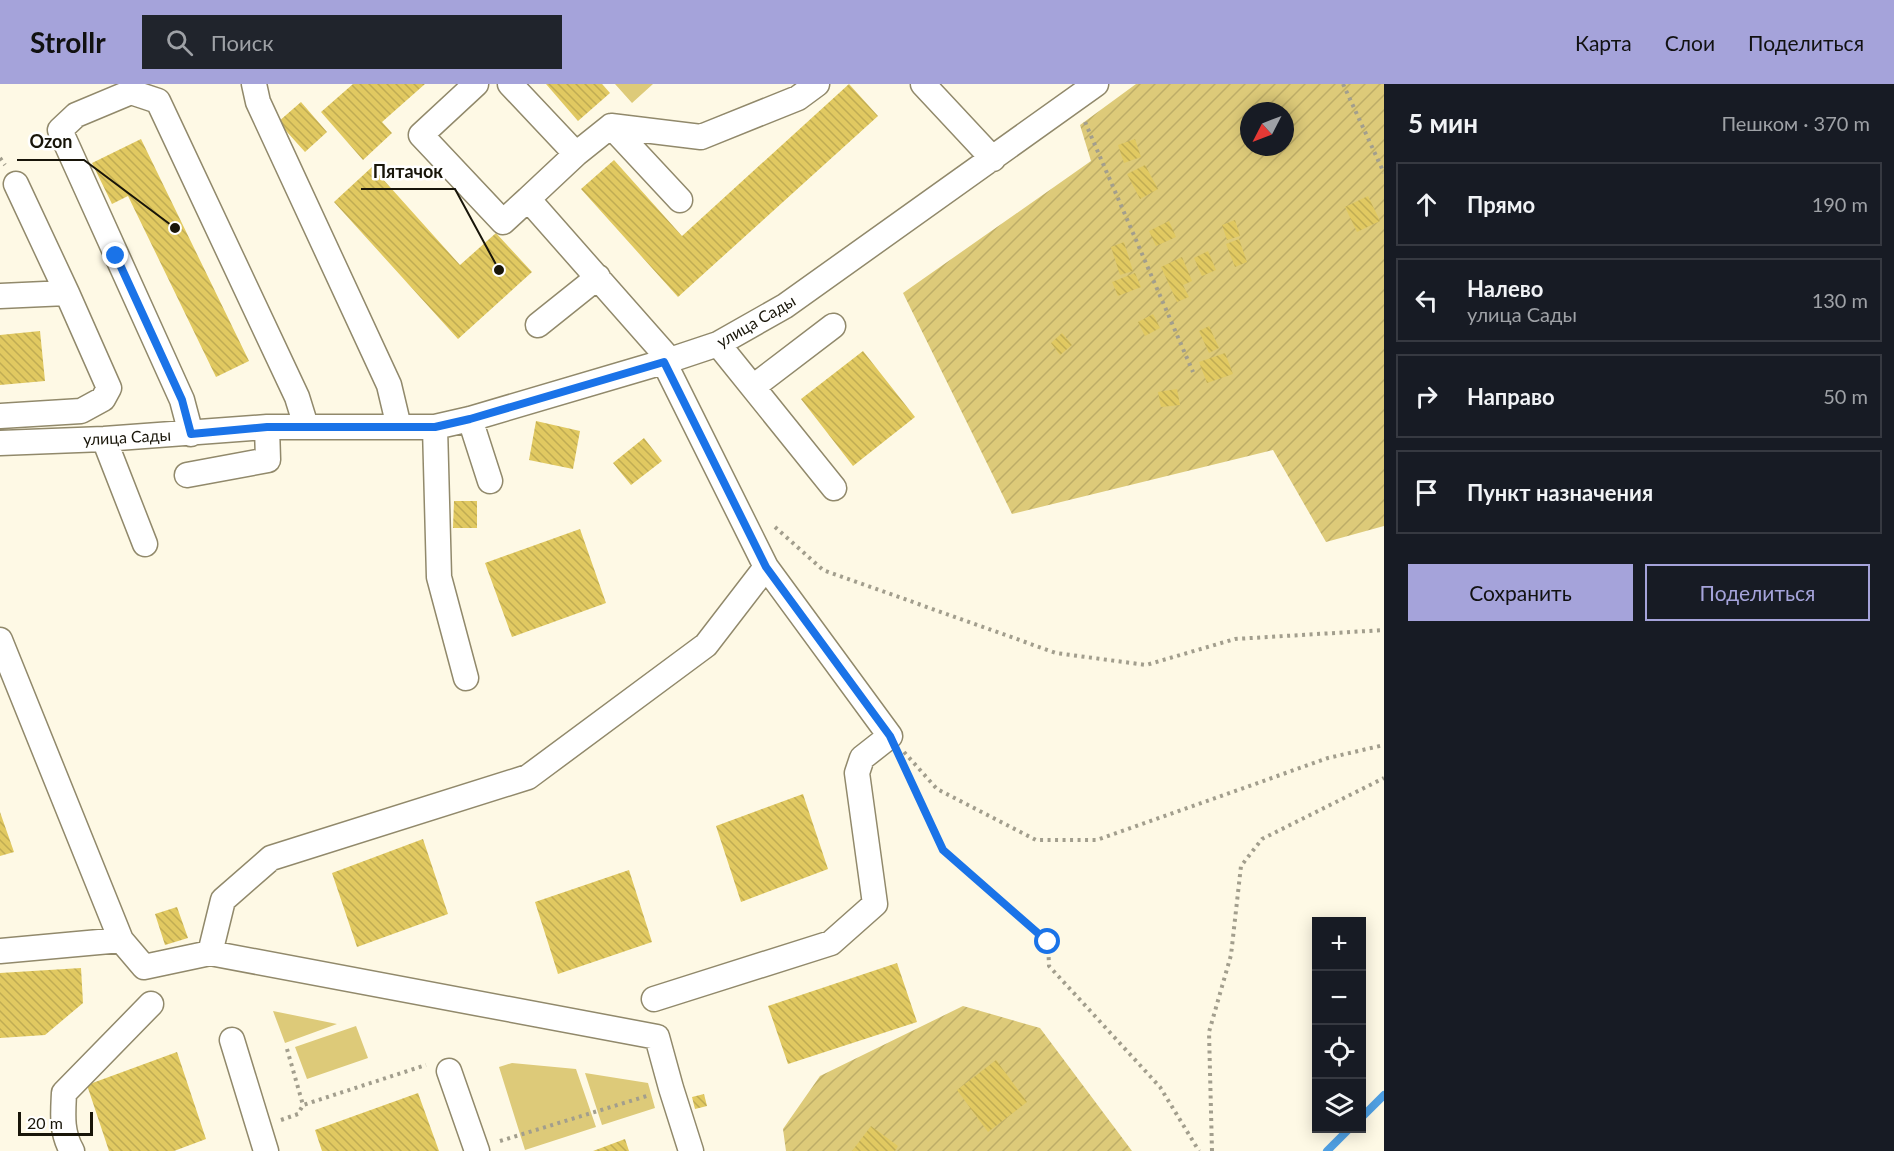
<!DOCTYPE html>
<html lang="ru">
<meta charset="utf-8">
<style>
:root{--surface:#171b24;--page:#20242c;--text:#f1f3f6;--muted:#9ea1a6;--line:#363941;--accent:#a5a3da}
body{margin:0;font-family:Lato,sans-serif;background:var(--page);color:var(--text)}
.controls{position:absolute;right:18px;bottom:18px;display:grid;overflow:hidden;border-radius:0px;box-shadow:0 3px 15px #0003}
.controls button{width:54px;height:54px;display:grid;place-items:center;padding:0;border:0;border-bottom:2px solid var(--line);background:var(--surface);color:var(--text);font:30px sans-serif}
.compass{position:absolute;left:1240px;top:18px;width:54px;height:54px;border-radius:50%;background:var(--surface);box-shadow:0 3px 15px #0003;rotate:228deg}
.scale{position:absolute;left:18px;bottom:15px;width:75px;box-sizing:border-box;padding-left:6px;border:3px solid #181509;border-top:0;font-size:16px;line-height:21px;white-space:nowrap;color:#181509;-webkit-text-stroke:4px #fff;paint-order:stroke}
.stop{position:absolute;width:18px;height:18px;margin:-14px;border:4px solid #1a73e8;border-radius:50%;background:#fff}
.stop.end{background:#1a73e8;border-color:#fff;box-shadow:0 2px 6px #0008}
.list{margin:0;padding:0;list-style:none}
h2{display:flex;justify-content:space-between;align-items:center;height:78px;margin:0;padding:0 24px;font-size:26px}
h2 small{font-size:20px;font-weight:400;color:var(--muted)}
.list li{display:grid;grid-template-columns:39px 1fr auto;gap:18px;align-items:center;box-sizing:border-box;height:84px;margin:0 12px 12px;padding:0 12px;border:2px solid var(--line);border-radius:0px}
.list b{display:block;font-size:22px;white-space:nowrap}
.list p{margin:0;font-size:20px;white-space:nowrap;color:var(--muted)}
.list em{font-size:20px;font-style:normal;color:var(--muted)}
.actions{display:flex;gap:12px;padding:18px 24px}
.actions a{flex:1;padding:14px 0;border:2px solid var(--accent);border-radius:0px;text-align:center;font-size:21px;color:var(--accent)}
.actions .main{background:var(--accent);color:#111}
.icon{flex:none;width:33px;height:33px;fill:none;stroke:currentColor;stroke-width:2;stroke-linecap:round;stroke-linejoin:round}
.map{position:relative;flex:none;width:1384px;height:1067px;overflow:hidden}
header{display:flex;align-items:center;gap:36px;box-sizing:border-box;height:84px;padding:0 30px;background:var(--accent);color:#111}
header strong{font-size:28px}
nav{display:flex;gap:33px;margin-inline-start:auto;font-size:21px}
.search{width:420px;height:54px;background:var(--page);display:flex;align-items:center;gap:15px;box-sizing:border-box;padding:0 21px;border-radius:0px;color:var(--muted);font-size:22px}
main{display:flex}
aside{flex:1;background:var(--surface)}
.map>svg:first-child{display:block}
.park{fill:#ddca79}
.garden{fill:url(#garden-furrows);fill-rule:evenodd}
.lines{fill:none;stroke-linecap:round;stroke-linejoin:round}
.stream{stroke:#50a0e3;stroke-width:8}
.building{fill:url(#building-back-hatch)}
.minor-casing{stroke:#91896b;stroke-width:27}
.path{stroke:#a29e8d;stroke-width:4;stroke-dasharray:3 4.5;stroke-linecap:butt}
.minor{stroke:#fff;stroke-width:24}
.route{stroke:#1a73e8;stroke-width:8}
.labels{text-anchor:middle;stroke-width:5;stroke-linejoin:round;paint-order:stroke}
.street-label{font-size:16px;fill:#181509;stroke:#fff}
.leader{fill:none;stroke:#181509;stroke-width:2}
.callout-dot{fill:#181509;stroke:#fff;stroke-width:2}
.callout-label{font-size:18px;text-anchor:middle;font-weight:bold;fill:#181509;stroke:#fff;stroke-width:5;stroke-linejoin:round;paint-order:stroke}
</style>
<header>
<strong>Strollr</strong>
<div class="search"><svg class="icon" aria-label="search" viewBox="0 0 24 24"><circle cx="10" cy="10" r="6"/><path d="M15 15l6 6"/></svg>Поиск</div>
<nav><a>Карта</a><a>Слои</a><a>Поделиться</a></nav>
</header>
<main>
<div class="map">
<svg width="1384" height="1067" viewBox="0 0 1384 1067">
<defs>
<pattern id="garden-furrows" width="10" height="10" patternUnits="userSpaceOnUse" patternTransform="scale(1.5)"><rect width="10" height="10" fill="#ddca79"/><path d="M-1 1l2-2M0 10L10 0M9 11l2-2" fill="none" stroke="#bdad67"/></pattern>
<pattern id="building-back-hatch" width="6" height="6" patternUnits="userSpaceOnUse" patternTransform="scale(1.5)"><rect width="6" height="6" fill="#e1c961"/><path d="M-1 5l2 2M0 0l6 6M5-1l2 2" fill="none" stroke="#c0ac53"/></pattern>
</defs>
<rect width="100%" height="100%" fill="#fef9e5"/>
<!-- park -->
<path class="park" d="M 615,0 L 653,0 L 632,19 Z
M 273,927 L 337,940 L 285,959 Z
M 356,942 L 368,974 L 307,995 L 295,963 Z
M 512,979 L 576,985 L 596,1043 L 525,1066 L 499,983 Z
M 585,989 L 648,999 L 655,1024 L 602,1041 Z"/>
<!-- garden -->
<path class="garden" d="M 1136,0 L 1384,0 L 1384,442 L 1326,458 L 1273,366 L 1012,430 L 903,209 L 1091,77 L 1080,41 ZM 1249,27 L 1285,27 L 1285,63 L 1249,63 Z
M 963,922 L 1040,944 L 1132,1067 L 786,1067 L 783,1045 L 820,992 Z"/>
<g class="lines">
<!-- stream -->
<path class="stream" d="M 1362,1033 L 1384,1011
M 1327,1067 L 1350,1044"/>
</g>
<!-- building -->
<path class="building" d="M 353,0 L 425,0 L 382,38 L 392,49 L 363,76 L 321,28 Z
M 546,0 L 602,0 L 610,9 L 578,37 Z
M 849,0 L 878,32 L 678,213 L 581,105 L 614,76 L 682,152 Z
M 301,18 L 327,48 L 305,68 L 278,38 Z
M 141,55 L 249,277 L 216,293 L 128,112 L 112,120 L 92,79 Z
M 1135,55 L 1141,73 L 1124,79 L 1118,61 Z
M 1145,81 L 1158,105 L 1140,115 L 1127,90 Z
M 372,83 L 460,181 L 496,149 L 532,188 L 458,255 L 334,118 Z
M 1368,112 L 1380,137 L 1357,148 L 1345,123 Z
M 1235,136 L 1240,152 L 1227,156 L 1222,141 Z
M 1169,137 L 1176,153 L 1156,162 L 1149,147 Z
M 1239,155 L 1247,178 L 1235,183 L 1226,160 Z
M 1124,158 L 1133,187 L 1120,191 L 1111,163 Z
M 1208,167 L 1216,186 L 1202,192 L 1194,174 Z
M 1182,173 L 1192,197 L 1183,201 L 1189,213 L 1177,218 L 1161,183 Z
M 1135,189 L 1141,203 L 1118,212 L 1112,198 Z
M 1153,230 L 1160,244 L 1145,252 L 1138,238 Z
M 1209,242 L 1219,264 L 1209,269 L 1199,247 Z
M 40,247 L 45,297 L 0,301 L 0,251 Z
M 1062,249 L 1072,261 L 1060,271 L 1051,259 Z
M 863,267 L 915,333 L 853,382 L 801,315 Z
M 1225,269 L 1233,290 L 1207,299 L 1199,278 Z
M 1177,305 L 1180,321 L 1161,323 L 1158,308 Z
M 536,337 L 580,347 L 573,385 L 529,376 Z
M 644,354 L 662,377 L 631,401 L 613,379 Z
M 454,417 L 477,417 L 477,444 L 453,444 Z
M 580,445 L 606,519 L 512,553 L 485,479 Z
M 803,710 L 828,785 L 741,818 L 716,742 Z
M 0,728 L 14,768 L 0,772 Z
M 423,755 L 448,830 L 357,863 L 332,789 Z
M 629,786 L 652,858 L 558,890 L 535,818 Z
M 177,823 L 188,854 L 165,861 L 155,830 Z
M 897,879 L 917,938 L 788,980 L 768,922 Z
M 81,884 L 83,919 L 45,951 L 0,954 L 0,889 Z
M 177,968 L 206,1055 L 174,1067 L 109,1067 L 87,1001 Z
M 996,976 L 1027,1018 L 988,1048 L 957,1006 Z
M 418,1009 L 439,1067 L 322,1067 L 315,1046 Z
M 704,1010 L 707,1022 L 695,1025 L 692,1013 Z
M 871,1042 L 898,1062 L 895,1067 L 852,1067 Z
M 625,1055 L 629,1067 L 593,1067 Z"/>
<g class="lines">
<!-- minor casing -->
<g class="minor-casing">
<path id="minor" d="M 254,0 L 258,18 L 389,301 L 399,343
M 476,0 L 421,51 L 503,138 L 528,115
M 510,0 L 576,70
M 923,0 L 993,75
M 611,42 L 680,116
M 0,212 L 67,209
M 538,241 L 598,193
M 718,260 L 834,404
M 670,276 L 528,115 L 576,70 L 611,42 L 701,53 L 798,14 L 817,0
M 753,303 L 833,242
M 0,332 L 81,327 L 103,315 L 109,304 L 67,209 L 16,100
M 470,335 L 490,397
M 435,343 L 439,493 L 466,594
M 191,350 L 182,316 L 60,46 L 76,31 L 131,8 L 158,17 L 297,313 L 306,342
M 104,355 L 145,460
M 0,359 L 104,355 L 267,343 L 435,343 L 470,335 L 670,276 L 718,260 L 785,222 L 1096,0
M 187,391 L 268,376 L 267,343
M 0,556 L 121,856
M 0,867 L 121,856 L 144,883 L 210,869 L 657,953 L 671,1004 L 691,1067
M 210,869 L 223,816 L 271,774 L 528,693 L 706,561 L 766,483
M 654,915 L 831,859 L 875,820 L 857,689 L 862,674 L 890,652 L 766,483 L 664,278
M 232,956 L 266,1067
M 449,987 L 477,1067
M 72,1067 C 61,1048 63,1030 64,1009 L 151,920"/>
</g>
<!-- path -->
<path class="path" d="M 1343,0 L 1384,89
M 1085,38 L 1193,288
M 0,74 L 5,81
M 775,443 L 823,486 L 1056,569 L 1146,581 L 1235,555 L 1384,546
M 904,668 L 937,705 L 1036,756 L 1097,756 L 1328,674 L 1384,661
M 901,675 L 943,766 L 1048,858 L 1049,882 L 1160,1003 L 1199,1067
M 287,965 L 303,1021
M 281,1036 L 298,1030 L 303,1021 L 426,981
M 500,1057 L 650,1011
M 1212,1067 L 1209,948 L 1231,871 L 1241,782 L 1262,755 L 1384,694"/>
<!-- minor -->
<use href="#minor" class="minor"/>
</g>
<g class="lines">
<!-- route -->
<path class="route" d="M 116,172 L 182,316 L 191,350 L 267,343 L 435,343 L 470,335 L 664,278 L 766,483 L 890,652 L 943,766 L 1048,858"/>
</g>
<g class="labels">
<!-- street labels -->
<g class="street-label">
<text transform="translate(756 237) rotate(-30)" y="6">улица Сады</text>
<text transform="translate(127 353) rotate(-3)" y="6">улица Сады</text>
</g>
</g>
<!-- callouts -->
<path class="leader" d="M175 144L84 76H17M499 186L455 105H361"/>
<g class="callout-dot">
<circle cx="175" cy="144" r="6"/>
<circle cx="499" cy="186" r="6"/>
</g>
<g class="callout-label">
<text x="51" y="64">Ozon</text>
<text x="408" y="94">Пятачок</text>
</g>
</svg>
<div class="controls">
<button>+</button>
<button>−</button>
<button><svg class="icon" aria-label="locate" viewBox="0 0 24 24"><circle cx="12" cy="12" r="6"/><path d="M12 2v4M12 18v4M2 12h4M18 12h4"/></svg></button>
<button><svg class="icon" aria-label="layers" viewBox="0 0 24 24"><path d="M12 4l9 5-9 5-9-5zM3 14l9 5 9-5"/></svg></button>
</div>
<svg class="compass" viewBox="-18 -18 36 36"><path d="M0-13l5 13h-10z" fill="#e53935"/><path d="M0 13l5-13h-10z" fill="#9ea1a6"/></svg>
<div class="scale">20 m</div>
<div class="stop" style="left:1048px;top:858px"></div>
<div class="stop end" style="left:116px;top:172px"></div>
</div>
<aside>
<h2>5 мин<small>Пешком · 370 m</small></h2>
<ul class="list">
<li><svg class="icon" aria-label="ahead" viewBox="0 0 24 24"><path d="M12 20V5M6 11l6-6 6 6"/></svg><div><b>Прямо</b></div><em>190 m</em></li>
<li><svg class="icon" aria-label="left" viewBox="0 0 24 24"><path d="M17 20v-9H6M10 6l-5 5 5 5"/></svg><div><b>Налево</b><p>улица Сады</p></div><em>130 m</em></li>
<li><svg class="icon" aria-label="right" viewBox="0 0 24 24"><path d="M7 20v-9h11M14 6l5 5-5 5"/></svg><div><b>Направо</b></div><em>50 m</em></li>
<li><svg class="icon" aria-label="arrive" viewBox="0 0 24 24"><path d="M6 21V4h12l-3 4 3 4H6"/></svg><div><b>Пункт назначения</b></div></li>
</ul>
<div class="actions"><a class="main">Сохранить</a><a>Поделиться</a></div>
</aside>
</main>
